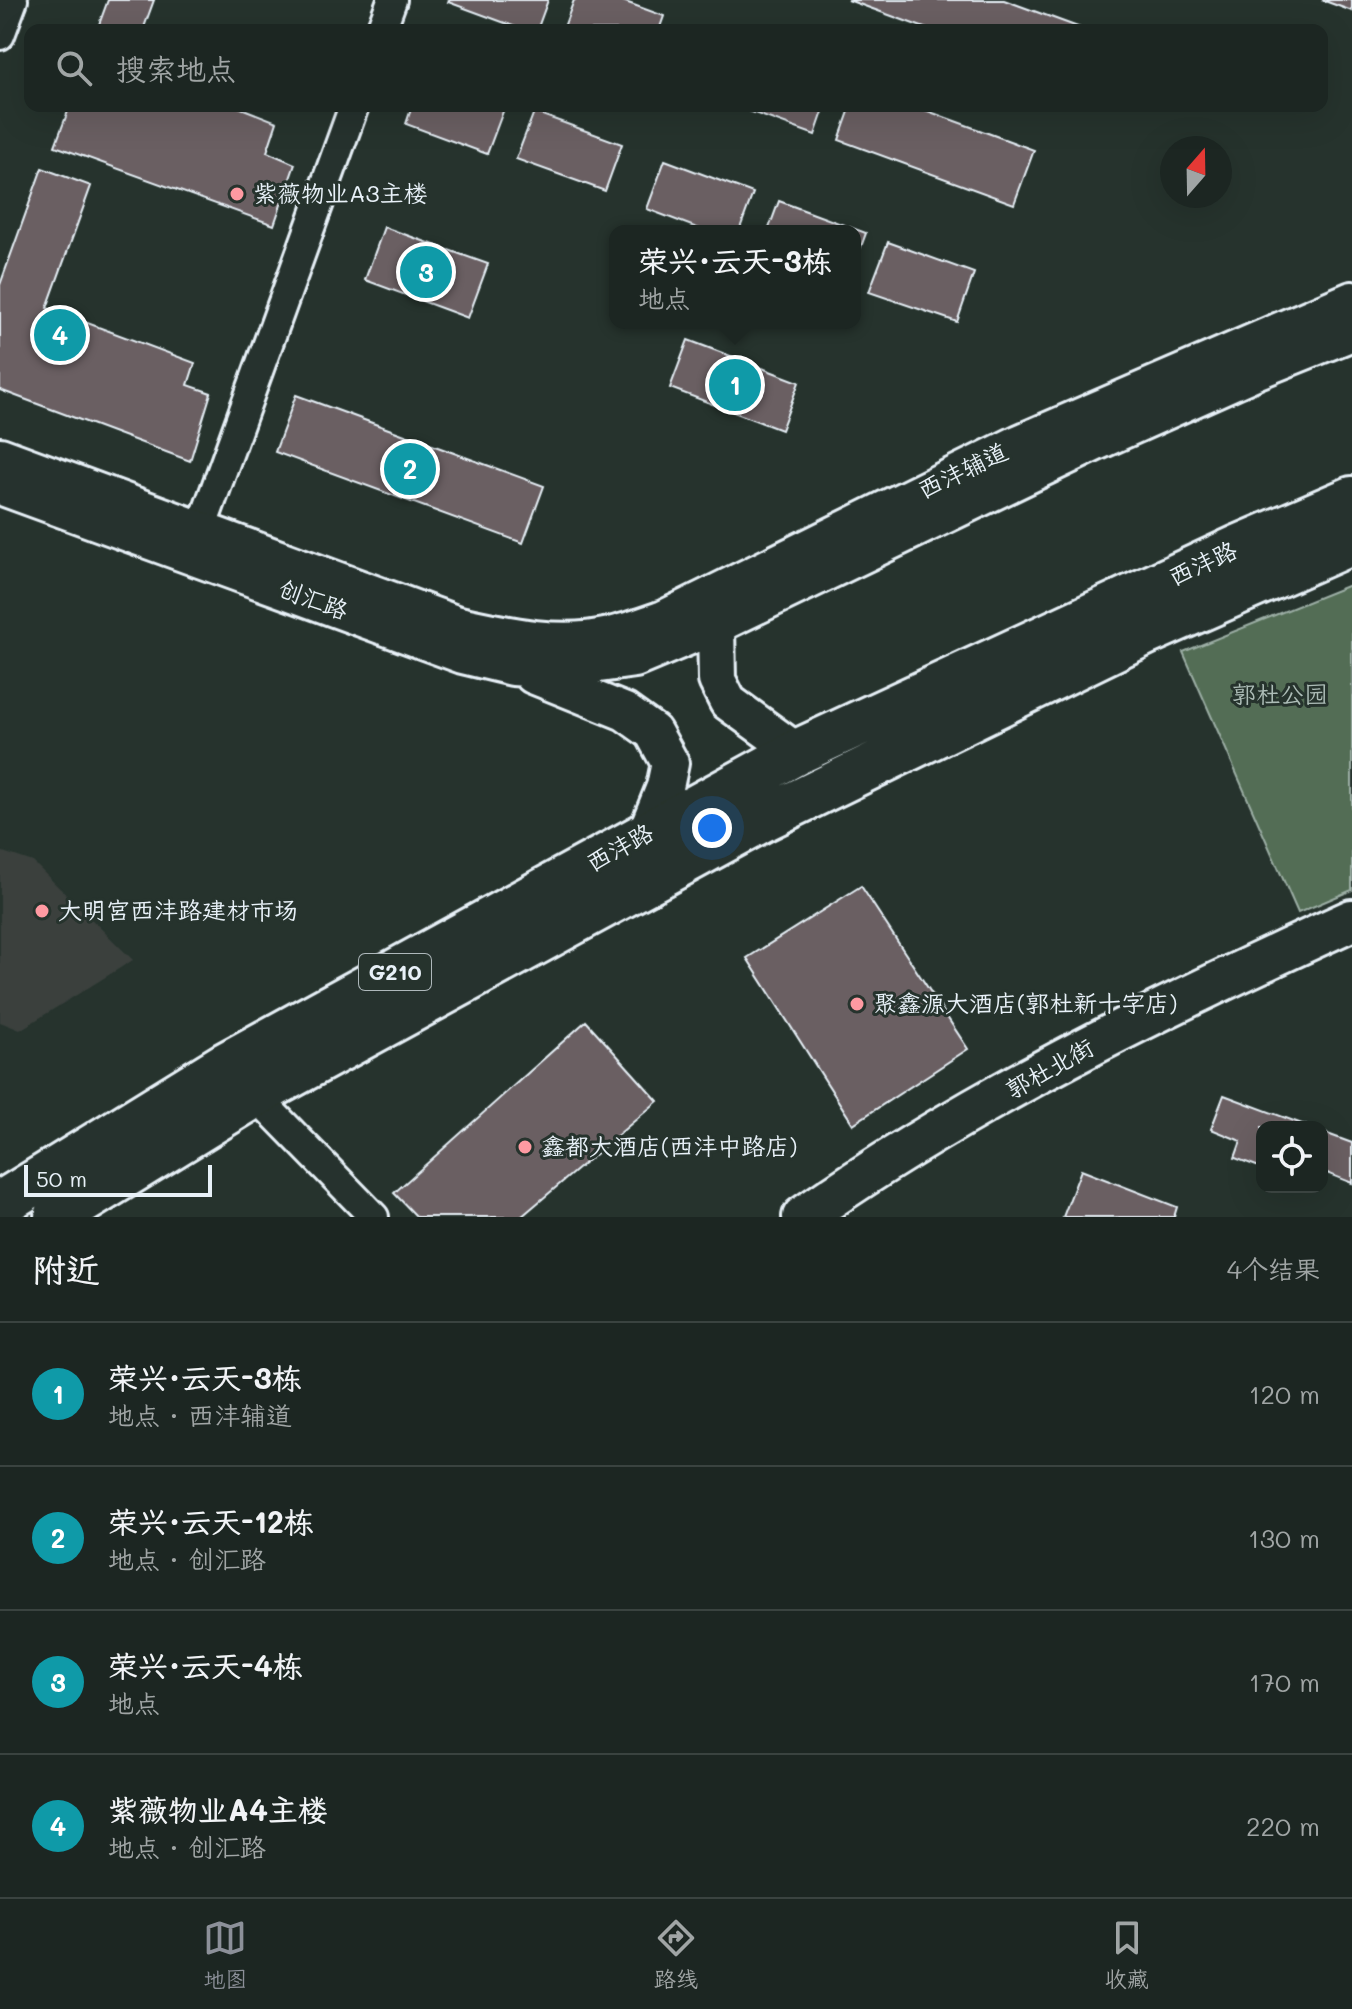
<!DOCTYPE html>
<html lang="zh">
<meta charset="utf-8">
<style>
:root{--surface:#1c2622;--page:#29322f;--text:#f1f3f6;--muted:#a0a5a5;--line:#3a4340;--accent:#8c9099}
body{margin:0;font-family:Mali,"LXGW WenKai TC",sans-serif;background:var(--page);color:var(--text)}
.controls{position:absolute;right:24px;bottom:24px;display:grid;overflow:hidden;border-radius:16px;box-shadow:0 8px 32px #0002}
.controls button{width:72px;height:72px;display:grid;place-items:center;padding:0;border:0;border-bottom:2px solid var(--line);background:var(--surface);color:var(--text);font:40px sans-serif}
.compass{position:absolute;left:1160px;top:136px;width:72px;height:72px;border-radius:50%;background:var(--surface);box-shadow:0 8px 32px #0002;rotate:20deg}
.scale{position:absolute;left:24px;bottom:20px;width:188px;box-sizing:border-box;padding-left:8px;border:4px solid #e8f1f8;border-top:0;font-size:22px;line-height:28px;white-space:nowrap;color:#e8f1f8;-webkit-text-stroke:6px #26332d;paint-order:stroke}
.you{position:absolute;left:712px;top:828px;width:28px;height:28px;margin:-20px;border:6px solid #fff;border-radius:50%;background:#1a73e8;box-shadow:0 0 0 12px #1a73e833}
.badge{display:grid;place-items:center;width:52px;height:52px;border-radius:50%;background:var(--accent);color:#fff;font-size:26px;font-weight:700}
.pin{position:absolute;translate:-50% -50%;border:4px solid #fff;box-shadow:0 2px 8px #0006}
.popup{position:absolute;left:609px;top:225px;width:252px;height:104px;box-sizing:border-box;display:grid;place-content:center;border-radius:16px;background:var(--surface);filter:drop-shadow(0 2px 6px #0005);font-size:26px;white-space:nowrap;color:var(--muted)}
.popup b{font-size:30px;color:var(--text)}
.popup::after{content:'';position:absolute;left:50%;top:100%;margin-left:-16px;border:16px solid transparent;border-top-color:var(--surface)}
.list{margin:0;padding:0;list-style:none}
h2{display:flex;justify-content:space-between;align-items:center;height:104px;margin:0;padding:0 32px;font-size:34px}
h2 small{font-size:26px;font-weight:400;color:var(--muted)}
.list li{display:grid;grid-template-columns:52px 1fr auto;gap:24px;align-items:center;box-sizing:border-box;height:144px;padding:0 32px;border-top:2px solid var(--line)}
.list b{display:block;font-size:30px;white-space:nowrap}
.list p{margin:0;font-size:26px;white-space:nowrap;color:var(--muted)}
.list em{font-size:26px;font-style:normal;color:var(--muted)}
.icon{flex:none;width:44px;height:44px;fill:none;stroke:currentColor;stroke-width:2;stroke-linecap:round;stroke-linejoin:round}
.map{position:relative;flex:none;width:1352px;height:1217px;overflow:hidden}
.search{position:absolute;background:var(--surface);box-shadow:0 8px 32px #0002;left:24px;right:24px;top:24px;height:88px;display:flex;align-items:center;gap:20px;box-sizing:border-box;padding:0 28px;border-radius:16px;color:var(--muted);font-size:30px}
.sheet{height:680px;background:var(--surface)}
nav{display:flex;justify-content:space-around;align-items:center;box-sizing:border-box;height:112px;border-top:2px solid var(--line);background:var(--surface);font-size:22px;color:var(--muted)}
nav a{display:grid;justify-items:center;gap:4px}
nav .on{color:var(--accent)}
.map>svg:first-child{display:block}
.built{fill:#3a403d}
.green{fill:#526d54;stroke:#9dafa6;stroke-width:2}
.building{fill:#6a5f62;stroke:#e8f1f8;stroke-width:2}
.lines{fill:none;stroke-linecap:round;stroke-linejoin:round}
.minor-casing{stroke:#e8f1f8;stroke-width:34}
.tertiary-casing{stroke:#e8f1f8;stroke-width:42}
.secondary-casing{stroke:#e8f1f8;stroke-width:46}
.trunk-casing{stroke:#e8f1f8;stroke-width:50}
.minor{stroke:#26332d;stroke-width:28}
.tertiary{stroke:#26332d;stroke-width:36}
.secondary{stroke:#26332d;stroke-width:40}
.trunk{stroke:#26332d;stroke-width:44}
.poi-dot{fill:#ff9aa2;stroke:#26332d;stroke-width:3}
.labels{text-anchor:middle;stroke-width:6;stroke-linejoin:round;paint-order:stroke}
.shield{fill:#26332d;stroke:#aeb8bb;stroke-width:2}
.shield-label{font-size:22px;font-weight:bold;fill:#e8f1f8}
.poi-label{font-size:24px;fill:#e8f1f8;stroke:#26332d;text-anchor:start}
.street-label{font-size:24px;fill:#e8f1f8;stroke:#26332d}
.park-label{font-size:24px;fill:#acbcb6;stroke:#26332d}
</style>
<div class="map">
<svg width="1352" height="1217" viewBox="0 0 1352 1217">
<rect width="100%" height="100%" fill="#26332d"/>
<filter id="ink" filterUnits="userSpaceOnUse"><feTurbulence type="fractalNoise" baseFrequency=".0125" numOctaves="2"/><feDisplacementMap in="SourceGraphic" scale="16" xChannelSelector="R" yChannelSelector="G"/><feConvolveMatrix kernelMatrix="1 2 1 2 8 2 1 2 1" color-interpolation-filters="sRGB"/></filter>
<g filter="url(#ink)">
<!-- built -->
<path class="built" d="M 0,851 L 33,862 L 133,960 L 20,1030 L 0,1022 Z"/>
<!-- green -->
<path class="green" d="M 1352,584 L 1352,890 L 1298,913 L 1183,652 Z"/>
<!-- building -->
<path class="building" d="M 108,0 L 154,0 L 143,30 L 97,30 Z
M 449,0 L 548,0 L 537,30 L 524,30 L 448,2 Z
M 574,0 L 620,0 L 664,16 L 659,30 L 563,30 Z
M 848,0 L 1004,0 L 1086,30 L 930,30 Z
M 1322,0 L 1352,0 L 1352,11 Z
M 70,106 L 236,106 L 277,122 L 267,152 L 295,164 L 274,225 L 55,146 Z
M 412,106 L 505,106 L 487,154 L 406,124 Z
M 735,106 L 825,106 L 815,135 Z
M 851,106 L 914,106 L 1034,150 L 1014,204 L 839,140 Z
M 534,112 L 622,144 L 605,191 L 516,159 Z
M 665,160 L 753,193 L 739,231 L 705,231 L 647,209 Z
M 42,168 L 91,186 L 47,308 L 195,363 L 188,385 L 211,393 L 190,461 L 0,390 L 0,285 Z
M 779,201 L 866,233 L 855,263 L 855,231 L 768,231 Z
M 384,227 L 488,264 L 468,318 L 365,280 Z
M 888,242 L 974,273 L 957,322 L 869,292 Z
M 688,340 L 799,382 L 781,430 L 670,388 Z
M 296,395 L 544,486 L 523,543 L 275,452 Z
M 861,886 L 968,1049 L 853,1124 L 747,958 Z
M 586,1021 L 658,1101 L 521,1217 L 417,1217 L 394,1193 Z
M 1224,1095 L 1310,1127 L 1262,1127 L 1262,1168 L 1235,1158 L 1241,1141 L 1211,1129 Z
M 1322,1132 L 1352,1143 L 1352,1183 L 1322,1171 Z
M 1081,1170 L 1177,1207 L 1174,1217 L 1063,1217 Z"/>
<g class="lines">
<!-- minor casing -->
<g class="minor-casing">
<path id="minor" d="M 381,30 L 392,0
M 0,35 L 13,0
M 201,529 L 354,106
M 255,1095 L 374,1217"/>
</g>
<!-- tertiary casing -->
<g class="tertiary-casing">
<path id="tertiary" d="M 0,456 L 455,624 C 505,635 559,648 610,636 C 628,632 646,625 664,619 L 1020,443 L 1352,300
M 0,486 L 463,655 L 513,667 L 556,670 L 635,659 L 716,625 L 1098,441 L 1255,371 L 1352,332
M 716,625 L 717,680 L 728,702 L 797,752
M 533,675 L 625,712 L 653,732 L 670,763 L 665,787 L 646,834"/>
</g>
<!-- secondary casing -->
<g class="secondary-casing">
<path id="secondary" d="M 803,1217 C 973,1098 1163,1006 1352,920"/>
</g>
<!-- trunk casing -->
<g class="trunk-casing">
<path id="trunk" d="M 0,1204 L 225,1065 L 797,752 L 1240,547 L 1352,499
M 57,1217 L 255,1095 L 761,820 L 1147,632 L 1352,542"/>
</g>
<!-- minor -->
<use href="#minor" class="minor"/>
<!-- tertiary -->
<use href="#tertiary" class="tertiary"/>
<!-- secondary -->
<use href="#secondary" class="secondary"/>
<!-- trunk -->
<use href="#trunk" class="trunk"/>
</g>
</g>
<!-- markers -->
<g class="poi-dot">
<circle cx="237" cy="194" r="8"/>
<circle cx="42" cy="911" r="8"/>
<circle cx="857" cy="1004" r="8"/>
<circle cx="525" cy="1147" r="8"/>
</g>
<g class="labels">
<!-- shield labels -->
<rect class="shield" x="359" y="954" width="72" height="36" rx="6"/>
<g class="shield-label">
<text x="395" y="980">G210</text>
</g>
<!-- poi labels -->
<g class="poi-label">
<text x="253" y="202">紫薇物业A3主楼</text>
<text x="58" y="919">大明宫西沣路建材市场</text>
<text x="873" y="1012">聚鑫源大酒店(郭杜新十字店)</text>
<text x="541" y="1155">鑫都大酒店(西沣中路店)</text>
</g>
<!-- street labels -->
<g class="street-label">
<text transform="translate(963 471) rotate(-26)" y="8">西沣辅道</text>
<text transform="translate(1203 564) rotate(-25)" y="8">西沣路</text>
<text transform="translate(313 600) rotate(20)" y="8">创汇路</text>
<text transform="translate(620 848) rotate(-29)" y="8">西沣路</text>
<text transform="translate(1050 1069) rotate(-29)" y="8">郭杜北街</text>
</g>
<!-- park labels -->
<g class="park-label">
<text x="1280" y="703">郭杜公园</text>
</g>
</g>
</svg>
<div class="controls">
<button><svg class="icon" aria-label="locate" viewBox="0 0 24 24"><circle cx="12" cy="12" r="6"/><path d="M12 2v4M12 18v4M2 12h4M18 12h4"/></svg></button>
</div>
<svg class="compass" viewBox="-18 -18 36 36"><path d="M0-13l5 13h-10z" fill="#e53935"/><path d="M0 13l5-13h-10z" fill="#a0a5a5"/></svg>
<div class="scale">50 m</div>
<div class="you"></div>
<div class="pin badge" style="left:735px;top:385px;background:#0f9aa8">1</div>
<div class="popup"><b>荣兴·云天-3栋</b>地点</div>
<div class="pin badge" style="left:410px;top:469px;background:#0f9aa8">2</div>
<div class="pin badge" style="left:426px;top:272px;background:#0f9aa8">3</div>
<div class="pin badge" style="left:60px;top:335px;background:#0f9aa8">4</div>
<div class="search"><svg class="icon" aria-label="search" viewBox="0 0 24 24"><circle cx="10" cy="10" r="6"/><path d="M15 15l6 6"/></svg>搜索地点</div>
</div>
<section class="sheet">
<h2>附近<small>4个结果</small></h2>
<ul class="list">
<li><span class="badge" style="background:#0f9aa8">1</span><div><b>荣兴·云天-3栋</b><p>地点 · 西沣辅道</p></div><em>120 m</em></li>
<li><span class="badge" style="background:#0f9aa8">2</span><div><b>荣兴·云天-12栋</b><p>地点 · 创汇路</p></div><em>130 m</em></li>
<li><span class="badge" style="background:#0f9aa8">3</span><div><b>荣兴·云天-4栋</b><p>地点</p></div><em>170 m</em></li>
<li><span class="badge" style="background:#0f9aa8">4</span><div><b>紫薇物业A4主楼</b><p>地点 · 创汇路</p></div><em>220 m</em></li>
</ul>
</section>
<nav>
<a class="on"><svg class="icon" aria-label="map" viewBox="0 0 24 24"><path d="M3 6l6-2 6 2 6-2v14l-6 2-6-2-6 2zM9 4v14M15 6v14"/></svg>地图</a>
<a><svg class="icon" aria-label="directions" viewBox="0 0 24 24"><path d="M12 3l9 9-9 9-9-9zM9 14v-3h6M13 9l2 2-2 2"/></svg>路线</a>
<a><svg class="icon" aria-label="saved" viewBox="0 0 24 24"><path d="M7 4h10v16l-5-4-5 4z"/></svg>收藏</a>
</nav>
